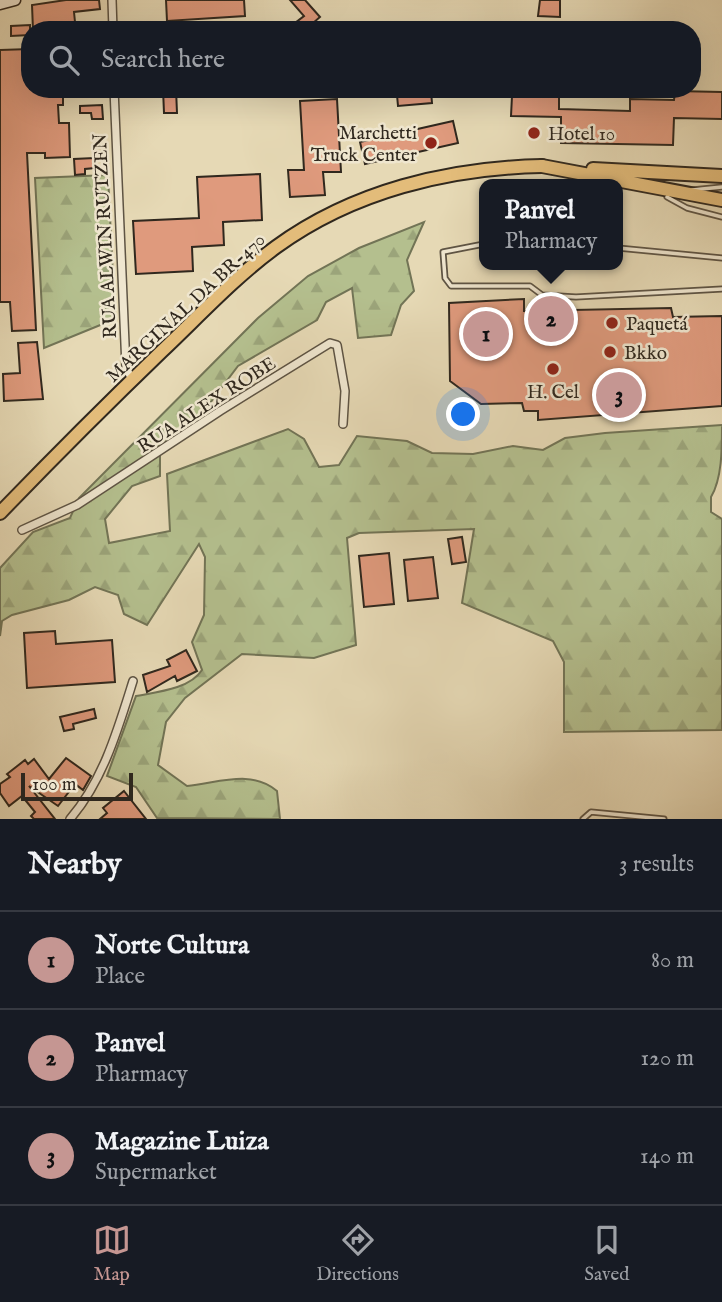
<!DOCTYPE html>
<meta charset="utf-8">
<style>
:root{--surface:#171b24;--page:#20242c;--text:#f1f3f6;--muted:#9ea1a6;--line:#363941;--accent:#c59692}
body{margin:0;font-family:"IM FELL English",serif;background:var(--page);color:var(--text)}
.scale{position:absolute;left:21px;bottom:18px;width:112px;box-sizing:border-box;padding-left:7px;border:4px solid #30281e;border-top:0;font-size:19px;line-height:24px;white-space:nowrap;color:#30281e;-webkit-text-stroke:5px #efe6cf;paint-order:stroke}
.you{position:absolute;left:464px;top:415px;width:24px;height:24px;margin:-18px;border:5px solid #fff;border-radius:50%;background:#1a73e8;box-shadow:0 0 0 10px #1a73e833}
.badge{display:grid;place-items:center;width:46px;height:46px;border-radius:50%;background:var(--accent);color:#111;font-size:23px;font-weight:700}
.pin{position:absolute;translate:-50% -50%;border:4px solid #fff;box-shadow:0 2px 7px #0006}
.popup{position:absolute;left:479px;top:179px;width:144px;height:91px;box-sizing:border-box;display:grid;place-content:center;border-radius:14px;background:var(--surface);filter:drop-shadow(0 2px 5px #0005);font-size:23px;white-space:nowrap;color:var(--muted)}
.popup b{font-size:26px;color:var(--text)}
.popup::after{content:'';position:absolute;left:50%;top:100%;margin-left:-14px;border:14px solid transparent;border-top-color:var(--surface)}
.list{margin:0;padding:0;list-style:none}
h2{display:flex;justify-content:space-between;align-items:center;height:91px;margin:0;padding:0 28px;font-size:30px}
h2 small{font-size:23px;font-weight:400;color:var(--muted)}
.list li{display:grid;grid-template-columns:46px 1fr auto;gap:21px;align-items:center;box-sizing:border-box;height:98px;padding:0 28px;border-top:2px solid var(--line)}
.list b{display:block;font-size:26px;white-space:nowrap}
.list p{margin:0;font-size:23px;white-space:nowrap;color:var(--muted)}
.list em{font-size:23px;font-style:normal;color:var(--muted)}
.icon{flex:none;width:38px;height:38px;fill:none;stroke:currentColor;stroke-width:2;stroke-linecap:round;stroke-linejoin:round}
.map{position:relative;flex:none;width:722px;height:819px;overflow:hidden}
.search{position:absolute;background:var(--surface);box-shadow:0 7px 28px #0002;left:21px;right:21px;top:21px;height:77px;display:flex;align-items:center;gap:18px;box-sizing:border-box;padding:0 24px;border-radius:28px;color:var(--muted);font-size:26px}
.sheet{height:385px;background:var(--surface)}
nav{display:flex;justify-content:space-around;align-items:center;box-sizing:border-box;height:98px;border-top:2px solid var(--line);background:var(--surface);font-size:19px;color:var(--muted)}
nav a{display:grid;justify-items:center;gap:4px}
nav .on{color:var(--accent)}
.map>svg:first-child{display:block}
.forest{fill:url(#forest-firs);stroke:#727456;stroke-width:2}
.building{fill:#df9a7d;stroke:#30281e;stroke-width:2}
.lines{fill:none;stroke-linecap:round;stroke-linejoin:round}
.service-casing{stroke:#5e5444;stroke-width:7}
.minor-casing{stroke:#5e5444;stroke-width:10}
.secondary-casing{stroke:#30281e;stroke-width:13}
.trunk-casing{stroke:#30281e;stroke-width:16}
.motorway-casing{stroke:#30281e;stroke-width:16}
.service{stroke:#efe6cf;stroke-width:3.5}
.minor{stroke:#efe6cf;stroke-width:7}
.secondary{stroke:#efe6cf;stroke-width:10}
.trunk{stroke:#e3bc7a;stroke-width:12}
.motorway{stroke:#e3bc7a;stroke-width:12}
.poi-dot{fill:#8f2418;stroke:#efe6cf;stroke-width:2.5}
.labels{text-anchor:middle;stroke-width:5;stroke-linejoin:round;paint-order:stroke}
.poi-label{font-size:19px;fill:#30281e;stroke:#efe6cf;text-anchor:start}
.street-label{font-size:19px;fill:#30281e;stroke:#efe6cf}
</style>
<div class="map">
<svg width="722" height="819" viewBox="0 0 722 819">
<defs>
<pattern id="forest-firs" width="22" height="20" patternUnits="userSpaceOnUse" patternTransform="scale(1.75)"><rect width="22" height="20" fill="#b4bf8e"/><path d="M5 1l3.5 6h-7zM16 11l3.5 6h-7z" fill="#9ba47a"/></pattern>
</defs>
<rect width="100%" height="100%" fill="#e6d9b5"/>
<filter id="stains"><feTurbulence type="fractalNoise" baseFrequency=".00286" numOctaves="4"/><feColorMatrix values="0 0 0 0 .2 0 0 0 0 .09 0 0 0 0 .02 0 0 0 .5 -.17"/></filter>
<radialGradient id="worn" r=".72"><stop offset=".6" stop-color="#630" stop-opacity="0"/><stop offset="1" stop-color="#630" stop-opacity=".3"/></radialGradient>
<!-- forest -->
<path class="forest" d="M 108,175 L 115,319 L 44,348 L 35,178 Z
M 424,222 L 407,260 L 414,291 L 401,305 L 391,335 L 358,338 L 352,288 L 326,302 L 317,320 L 238,366 L 201,415 L 160,451 L 160,476 L 132,486 L 105,519 L 109,543 L 170,531 L 167,474 L 288,429 L 304,439 L 319,467 L 339,465 L 357,436 L 407,441 L 432,453 L 473,454 L 513,446 L 543,450 L 565,438 L 605,433 L 722,425 C 722,449 722,479 711,497 L 711,512 L 722,519 L 722,730 L 564,732 L 564,662 L 553,641 L 462,603 L 474,529 L 359,533 L 347,538 L 356,645 L 314,658 L 242,654 L 185,698 L 166,722 L 158,765 L 187,786 C 219,783 251,769 277,791 L 280,819 L 157,818 L 136,787 L 107,776 L 136,696 C 157,692 190,689 202,670 L 192,642 L 204,615 L 205,557 L 199,544 L 147,625 L 124,614 L 118,595 L 95,587 L 69,600 L 12,615 L 2,621 L 0,636 L 0,568 L 33,532 L 70,518 L 79,498 L 258,318 L 308,276 L 359,248 Z"/>
<!-- building -->
<path class="building" d="M 66,0 L 99,0 L 100,9 L 74,12 L 75,22 L 50,24 L 50,30 L 33,30 L 32,5 Z
M 166,0 L 244,0 L 245,16 L 167,21 Z
M 290,0 L 305,0 L 320,17 L 305,30 L 301,30 L 295,23 L 304,16 Z
M 540,0 L 560,0 L 560,17 L 538,16 Z
M 30,25 L 30,35 L 11,36 L 11,26 Z
M 30,49 L 30,89 L 63,89 L 63,105 L 58,105 L 59,123 L 69,123 L 70,157 L 45,158 L 45,153 L 27,153 L 36,330 L 12,331 L 10,302 L 0,302 L 0,50 Z
M 163,89 L 176,89 L 177,113 L 164,113 Z
M 431,91 L 432,103 L 398,106 L 397,95 Z
M 675,91 L 722,92 L 722,119 L 674,118 L 673,145 L 561,143 L 561,117 L 511,116 L 512,96 L 559,97 L 559,109 L 630,111 L 630,99 L 674,100 Z
M 337,99 L 341,172 L 323,172 L 325,195 L 290,197 L 288,170 L 304,170 L 300,101 Z
M 102,105 L 103,119 L 92,119 L 91,113 L 80,113 L 80,106 Z
M 453,121 L 458,143 L 365,164 L 360,142 Z
M 94,158 L 95,168 L 85,169 L 85,174 L 75,175 L 74,159 Z
M 260,174 L 262,220 L 223,222 L 224,245 L 192,247 L 193,271 L 136,274 L 133,221 L 199,218 L 197,177 Z
M 524,299 L 524,311 L 671,308 L 673,317 L 722,316 L 722,406 L 538,420 L 538,411 L 524,411 L 522,403 L 481,404 L 450,381 L 449,303 Z
M 37,342 L 43,399 L 4,401 L 3,374 L 20,373 L 18,343 Z
M 462,537 L 466,562 L 452,564 L 448,539 Z
M 389,553 L 394,604 L 364,607 L 359,556 Z
M 433,557 L 438,598 L 408,601 L 404,560 Z
M 55,631 L 56,644 L 112,640 L 115,682 L 27,688 L 24,633 Z
M 186,650 L 197,671 L 177,681 L 175,676 L 147,692 L 143,675 L 170,666 L 167,660 Z
M 94,709 L 96,718 L 73,724 L 74,729 L 64,731 L 60,717 Z
M 66,758 L 91,776 L 83,790 L 75,784 L 58,806 L 29,786 L 55,819 L 34,819 L 31,816 L 35,812 L 22,796 L 9,806 L 0,793 L 0,784 L 10,777 L 7,774 L 25,760 L 28,764 L 34,759 L 49,779 Z
M 124,791 L 146,819 L 100,819 L 107,813 L 103,808 Z"/>
<g class="lines">
<!-- service casing -->
<g class="service-casing">
<path id="service" d="M 692,190 L 722,187
M 667,197 L 687,208 L 722,217
M 484,244 L 443,252 L 445,278 L 451,286 L 530,286 L 542,295 L 576,297 L 722,289
M 618,248 L 722,258
M 583,819 L 591,812 L 664,819"/>
</g>
<!-- minor casing -->
<g class="minor-casing">
<path id="minor" d="M 112,0 L 113,30
M 114,89 L 126,367 L 132,380
M 22,530 L 77,505 L 220,411 L 330,343 L 337,345 L 345,391 L 343,424
M 70,819 C 103,781 118,729 133,681"/>
</g>
<!-- secondary casing -->
<g class="secondary-casing">
<path id="secondary" d="M 0,4 L 15,0"/>
</g>
<!-- trunk casing -->
<g class="trunk-casing">
<path id="trunk" d="M 0,513 C 53,458 107,404 162,351 C 199,316 235,277 276,247 C 353,191 448,168 542,166"/>
</g>
<!-- motorway casing -->
<g class="motorway-casing">
<path id="motorway" d="M 542,166 L 722,200
M 593,169 L 722,176"/>
</g>
<!-- service -->
<use href="#service" class="service"/>
<!-- minor -->
<use href="#minor" class="minor"/>
<!-- secondary -->
<use href="#secondary" class="secondary"/>
<!-- trunk -->
<use href="#trunk" class="trunk"/>
<!-- motorway -->
<use href="#motorway" class="motorway"/>
</g>
<!-- markers -->
<g class="poi-dot">
<circle cx="534" cy="133" r="7"/>
<circle cx="431" cy="143" r="7"/>
<circle cx="612" cy="323" r="7"/>
<circle cx="610" cy="352" r="7"/>
<circle cx="553" cy="369" r="7"/>
</g>
<g class="labels">
<!-- poi labels -->
<g class="poi-label">
<text x="417" y="139" text-anchor="end">Marchetti<tspan x="417" dy="22">Truck Center</tspan></text>
<text x="548" y="140">Hotel 10</text>
<text x="626" y="330">Paquetá</text>
<text x="624" y="359">Bkko</text>
<text x="553" y="398" text-anchor="middle">H. Cel</text>
</g>
<!-- street labels -->
<g class="street-label">
<text transform="translate(104 236) rotate(-93)" y="7">RUA ALWIN RUTZEN</text>
<text transform="translate(185 307) rotate(-43)" y="7">MARGINAL DA BR-470</text>
<text transform="translate(206 404) rotate(-33)" y="7">RUA ALEX ROBE</text>
</g>
</g>
<rect width="100%" height="100%" filter="url(#stains)"/>
<rect width="100%" height="100%" fill="url(#worn)"/>
</svg>
<div class="scale">100 m</div>
<div class="you"></div>
<div class="pin badge" style="left:486px;top:334px">1</div>
<div class="pin badge" style="left:551px;top:319px">2</div>
<div class="popup"><b>Panvel</b>Pharmacy</div>
<div class="pin badge" style="left:619px;top:395px">3</div>
<div class="search"><svg class="icon" aria-label="search" viewBox="0 0 24 24"><circle cx="10" cy="10" r="6"/><path d="M15 15l6 6"/></svg>Search here</div>
</div>
<section class="sheet">
<h2>Nearby<small>3 results</small></h2>
<ul class="list">
<li><span class="badge">1</span><div><b>Norte Cultura</b><p>Place</p></div><em>80 m</em></li>
<li><span class="badge">2</span><div><b>Panvel</b><p>Pharmacy</p></div><em>120 m</em></li>
<li><span class="badge">3</span><div><b>Magazine Luiza</b><p>Supermarket</p></div><em>140 m</em></li>
</ul>
</section>
<nav>
<a class="on"><svg class="icon" aria-label="map" viewBox="0 0 24 24"><path d="M3 6l6-2 6 2 6-2v14l-6 2-6-2-6 2zM9 4v14M15 6v14"/></svg>Map</a>
<a><svg class="icon" aria-label="directions" viewBox="0 0 24 24"><path d="M12 3l9 9-9 9-9-9zM9 14v-3h6M13 9l2 2-2 2"/></svg>Directions</a>
<a><svg class="icon" aria-label="saved" viewBox="0 0 24 24"><path d="M7 4h10v16l-5-4-5 4z"/></svg>Saved</a>
</nav>
